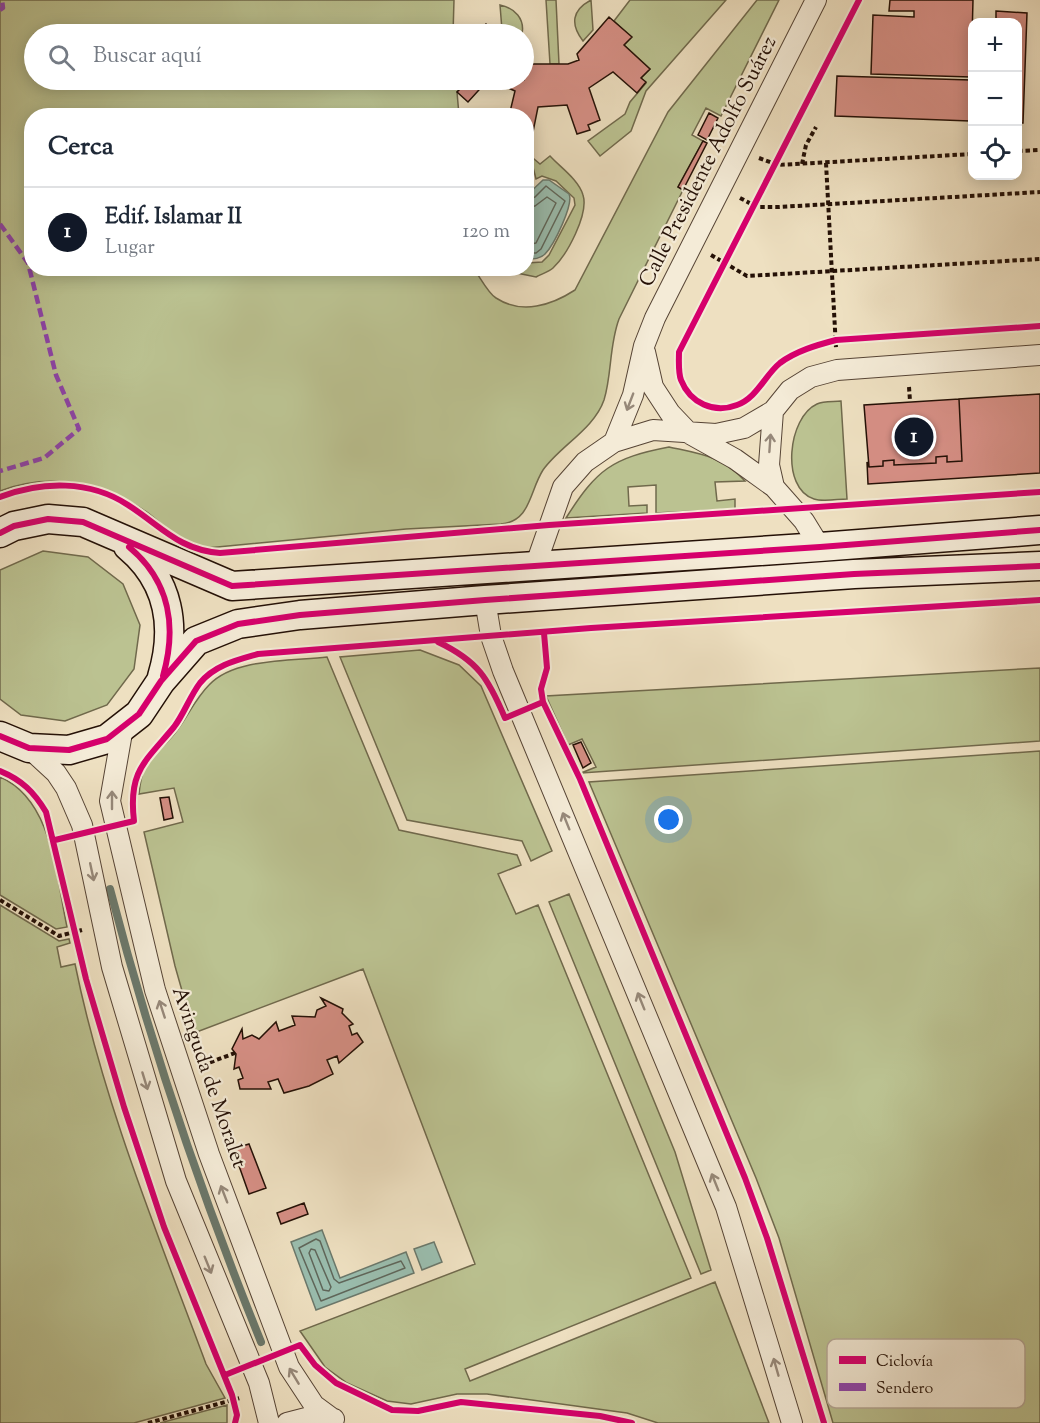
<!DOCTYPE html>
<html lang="es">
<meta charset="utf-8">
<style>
:root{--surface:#fff;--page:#f2f2f3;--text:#1f2937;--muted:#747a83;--line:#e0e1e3;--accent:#111827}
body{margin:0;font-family:"Sorts Mill Goudy",serif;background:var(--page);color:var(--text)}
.controls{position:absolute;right:18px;top:18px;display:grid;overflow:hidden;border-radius:12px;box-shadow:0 3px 15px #0003}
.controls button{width:54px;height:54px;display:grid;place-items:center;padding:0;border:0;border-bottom:2px solid var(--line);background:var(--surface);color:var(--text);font:30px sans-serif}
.you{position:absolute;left:669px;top:820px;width:21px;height:21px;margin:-15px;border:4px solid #fff;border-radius:50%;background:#1a73e8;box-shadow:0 0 0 9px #1a73e833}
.badge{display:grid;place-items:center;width:39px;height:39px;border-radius:50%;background:var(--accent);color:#fff;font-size:20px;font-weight:700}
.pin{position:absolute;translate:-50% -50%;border:3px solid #fff;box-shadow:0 2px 6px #0006}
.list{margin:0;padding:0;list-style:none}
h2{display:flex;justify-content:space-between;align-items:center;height:78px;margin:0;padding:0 24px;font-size:26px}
h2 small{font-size:20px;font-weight:400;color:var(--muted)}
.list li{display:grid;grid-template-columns:39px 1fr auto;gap:18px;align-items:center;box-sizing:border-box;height:90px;padding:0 24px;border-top:2px solid var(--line)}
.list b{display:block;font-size:22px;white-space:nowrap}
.list p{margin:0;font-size:20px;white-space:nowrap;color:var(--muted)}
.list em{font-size:20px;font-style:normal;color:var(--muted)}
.icon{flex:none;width:33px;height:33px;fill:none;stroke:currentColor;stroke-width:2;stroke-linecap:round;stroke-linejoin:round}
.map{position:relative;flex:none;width:1040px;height:1423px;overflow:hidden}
.search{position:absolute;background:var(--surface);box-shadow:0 3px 15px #0003;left:24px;top:24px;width:510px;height:66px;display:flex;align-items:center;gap:15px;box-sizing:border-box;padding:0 21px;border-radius:33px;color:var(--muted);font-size:22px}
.panel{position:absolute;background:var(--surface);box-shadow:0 3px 15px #0003;left:24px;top:108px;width:510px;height:168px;border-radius:24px}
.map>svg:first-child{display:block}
.green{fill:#bbc291;stroke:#70694c;stroke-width:1.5}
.water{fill:#9abdae;stroke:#6b786b;stroke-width:1.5}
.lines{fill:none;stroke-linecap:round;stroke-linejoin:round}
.shore{stroke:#5f665a;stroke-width:1.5}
.stream{stroke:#6b786b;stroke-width:8}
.building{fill:#d68f85;stroke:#241006;stroke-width:1.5}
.minor-casing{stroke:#564435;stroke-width:22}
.secondary-casing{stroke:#241006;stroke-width:31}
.path{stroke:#241006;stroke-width:4;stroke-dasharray:4.5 3;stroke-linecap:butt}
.minor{stroke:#f4ebd7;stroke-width:20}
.secondary{stroke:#f4ebd7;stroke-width:28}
.quiet{stroke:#8e44ad;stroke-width:4.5;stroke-dasharray:9 4.5;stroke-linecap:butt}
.cycleway-casing{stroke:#f4ebd7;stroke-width:10}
.cycleway{stroke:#d6006c;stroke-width:6}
.oneway{stroke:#968879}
.labels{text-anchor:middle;stroke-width:4.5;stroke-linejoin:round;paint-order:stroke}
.street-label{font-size:21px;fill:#241006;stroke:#f4ebd7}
.key{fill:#f4ebd7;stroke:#b6a998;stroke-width:1.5}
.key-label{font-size:16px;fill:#241006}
</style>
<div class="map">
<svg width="1040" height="1423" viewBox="0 0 1040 1423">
<rect width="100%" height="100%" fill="#eee0c1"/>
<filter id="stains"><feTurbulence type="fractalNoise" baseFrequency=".00333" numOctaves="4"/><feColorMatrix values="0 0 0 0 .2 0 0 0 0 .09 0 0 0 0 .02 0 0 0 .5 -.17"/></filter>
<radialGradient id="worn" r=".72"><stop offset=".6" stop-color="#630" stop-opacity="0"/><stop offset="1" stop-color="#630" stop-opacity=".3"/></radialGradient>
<!-- green -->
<path class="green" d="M 0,0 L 454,0 L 453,34 L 34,34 L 34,80 L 451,80 L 461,88 L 457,92 L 459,115 L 32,116 L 32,268 L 474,269 C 480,277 488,293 496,298 C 522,315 552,305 575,290 L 668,112 L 757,0 L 779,0 L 721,116 L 706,108 L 692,135 L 703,141 L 678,187 L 683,190 L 619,319 C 609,346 612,374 604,400 C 594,429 560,446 543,470 C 529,492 531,521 501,524 L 406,529 L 207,548 C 200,546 191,545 185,542 C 175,538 156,518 145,511 C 102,482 49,472 0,491 Z
M 546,0 L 556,0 L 559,64 L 550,64 Z
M 591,0 L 593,30 L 583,41 C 570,24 572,10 591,0 Z
M 630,0 L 726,0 L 646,91 L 631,131 L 600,156 L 588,141 L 625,114 L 630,102 L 646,83 L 641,78 L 650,69 L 624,45 L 631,37 L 614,21 Z
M 500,5 C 515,8 525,19 522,34 L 506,34 L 502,30 Z
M 527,153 L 540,164 L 550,156 C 560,167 579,180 583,195 C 589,214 567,255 553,268 C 549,272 541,274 536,277 L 512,272 L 509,269 L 526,268 L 527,263 L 542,262 L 549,255 L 575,205 L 574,198 L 556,181 L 542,176 L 536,179 L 533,167 L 527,160 Z
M 841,401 L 847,499 C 838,499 823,502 814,499 C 780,488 788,417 817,404 C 824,401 834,402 841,401 Z
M 669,447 C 701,454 722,456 745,481 L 715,482 L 717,501 L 735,499 L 735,509 L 656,513 L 656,485 L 628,487 L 629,506 L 647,505 L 647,513 L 566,518 C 597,469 612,458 669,447 Z
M 43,551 L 88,557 L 123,584 L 140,625 L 134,669 L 107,705 L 65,721 L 21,715 L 0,699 L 0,570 Z
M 420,650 L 459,665 L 481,686 L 552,851 L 531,861 L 522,841 L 407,820 L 340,657 Z
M 327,657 L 399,830 L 517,855 L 521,865 L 498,874 L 516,914 L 538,905 L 691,1278 L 465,1369 L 470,1381 L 715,1282 L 769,1423 L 658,1423 L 627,1413 L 487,1394 L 457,1394 L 411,1404 L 387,1401 L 347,1383 L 325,1367 L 300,1331 L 475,1264 L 363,969 L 194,1033 L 175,966 L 144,832 L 183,822 L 174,788 L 139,794 C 143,753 153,760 175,733 C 187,718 195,699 209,685 C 234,658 291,661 327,657 Z
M 1040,668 L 1040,741 L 581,773 L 596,767 L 582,739 L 568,745 L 546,696 Z
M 1040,751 L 1040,1423 L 833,1423 L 779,1238 L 756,1178 L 589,782 Z
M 0,777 C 53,800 56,877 67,927 L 56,929 L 0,895 Z
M 569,894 L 675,1152 L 711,1270 L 701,1274 L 549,902 Z
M 0,905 L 59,941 L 69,939 L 70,943 L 57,947 L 61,967 L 75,964 C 103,1102 157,1232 206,1364 L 225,1398 L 134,1423 L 0,1423 Z
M 227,1405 L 227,1423 L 160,1423 Z"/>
<!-- water -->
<path class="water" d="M 543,180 L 549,180 L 569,194 C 574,204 554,245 545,254 C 540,259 534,259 527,259 L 527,195 Z
M 322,1230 L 340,1278 L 406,1252 L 414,1273 L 316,1310 L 291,1242 Z
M 434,1242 L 442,1262 L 422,1270 L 414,1249 Z"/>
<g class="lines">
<!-- shore -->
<path class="shore" d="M 526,200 L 535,197 L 546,186 L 565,201 L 541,249 L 536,253 L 526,253
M 526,208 L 535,206 L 547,197 L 556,203 L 536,243 L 526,245
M 316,1239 L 320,1241 L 334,1279 L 339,1283 L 401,1261 L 405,1268 L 321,1301 L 299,1248 Z
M 311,1249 L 315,1250 L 331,1287 L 329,1291 L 323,1290 L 309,1253 Z"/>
<!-- stream -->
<path class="stream" d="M 110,889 C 150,1043 201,1194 261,1342"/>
</g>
<!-- building -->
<path class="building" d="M 890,0 L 973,0 L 971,77 L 871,74 L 873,15 L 914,17 L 914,11 L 889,11 Z
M 996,11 L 1027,13 L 1023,123 L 1018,123 L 1018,22 L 996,22 Z
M 609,17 L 632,37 L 624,45 L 650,69 L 641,78 L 646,82 L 637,93 L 613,72 L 589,88 L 600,120 L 588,125 L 590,130 L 577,134 L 567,105 L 538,107 L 532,137 L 526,136 L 526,116 L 509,116 L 515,91 L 490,80 L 524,80 L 524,64 L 568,64 L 579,60 L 577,54 Z
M 486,24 L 498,34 L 476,34 Z
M 837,76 L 971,80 L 970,121 L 835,116 Z
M 451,80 L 488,80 L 468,102 L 457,92 L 461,88 Z
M 709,113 L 718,118 L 707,140 L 698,135 Z
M 703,141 L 707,143 L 683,190 L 678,187 Z
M 1040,394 L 1040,473 L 868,484 L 867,462 L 869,467 L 883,466 L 883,461 L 894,460 L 894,465 L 936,463 L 936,457 L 947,456 L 947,462 L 962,461 L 959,399 Z
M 959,399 L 962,461 L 947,462 L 947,456 L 936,457 L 936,463 L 894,465 L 894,460 L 883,461 L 883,466 L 869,467 L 864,405 Z
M 581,742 L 591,763 L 583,768 L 573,745 Z
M 169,797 L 173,818 L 164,820 L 160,798 Z
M 321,998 L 343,1009 L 342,1013 L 353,1024 L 349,1026 L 352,1035 L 357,1033 L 363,1042 L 339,1063 L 337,1056 L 327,1060 L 333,1074 L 309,1086 L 284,1093 L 278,1079 L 268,1082 L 271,1089 L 240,1089 L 238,1080 L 243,1078 L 239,1067 L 234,1069 L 236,1054 L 232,1049 L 242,1029 L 243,1039 L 252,1035 L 259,1039 L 276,1022 L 279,1031 L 295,1025 L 292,1016 L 315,1017 L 317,1010 L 326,1006 Z
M 249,1144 L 266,1188 L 249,1194 L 233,1149 Z
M 304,1203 L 308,1214 L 281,1224 L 277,1213 Z"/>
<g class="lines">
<!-- minor casing -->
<g class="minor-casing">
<path id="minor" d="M 645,352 L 653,387 L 670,413 L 690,434 L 735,459 L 774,487
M 773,411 L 769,465 L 774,487 L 804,521 L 820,547
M 614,442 L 653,430 L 716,434 L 744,428 L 773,411 L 790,390 L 811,377 L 837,370 L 1040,355
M 536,564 L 563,487 L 585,462 L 614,442 L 633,395 L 644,346 L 655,318 L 816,0
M 485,600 L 491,636 L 503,671 L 726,1207 L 792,1423
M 123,727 L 110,801 L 155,990 L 209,1154 L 289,1367 L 314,1405 L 333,1419
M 29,748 L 56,773 L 66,788 L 82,825 L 112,967 L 176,1181 L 259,1383 L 269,1423
M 287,1423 L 314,1416 L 334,1419"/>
</g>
<!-- secondary casing -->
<g class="secondary-casing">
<path id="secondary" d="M 0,533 L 14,526 L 48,519 L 83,522 L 232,586 L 820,547 L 1040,530
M 128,546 C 170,581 177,627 162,677
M 0,736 L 29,748 L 69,750 L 107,739 L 139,714 L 161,681 L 196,641 L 238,624 L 300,615 L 485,600 L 854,574 L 1040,566"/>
</g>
<!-- path -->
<path class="path" d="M 1018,151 L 1040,150
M 759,158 L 778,165 L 972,154
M 826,163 L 836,348
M 802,164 L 806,145 L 816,127
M 740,198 L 757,207 L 779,207 L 1040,192
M 711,255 L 747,276 L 1040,259
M 909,387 L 910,401
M 0,900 L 59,936 L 82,930
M 203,1065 L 235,1053
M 148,1423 L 240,1398"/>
<!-- minor -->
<use href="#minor" class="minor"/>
<!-- secondary -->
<use href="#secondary" class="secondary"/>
<!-- quiet -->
<path class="quiet" d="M 0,10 L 3,8 L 2,0
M 0,224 L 28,263 L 56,375 L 79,429 L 44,458 L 0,471"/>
<!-- cycleway casing -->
<g class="cycleway-casing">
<path id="cycleway" d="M 859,0 L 679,352 C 679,361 678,372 681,380 C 690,403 714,414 737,405 C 757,398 765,375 780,363 C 796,351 817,345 836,340 L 1040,326
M 0,497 C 42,481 90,480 128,505 C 161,526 179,550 220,553 L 549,525 L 1040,492
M 0,533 L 14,526 L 48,519 L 83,522 L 232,586 L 820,547 L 1040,530
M 129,547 C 170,581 177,627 163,676
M 544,633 L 547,668 L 541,689 L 543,702 L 580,779 L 745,1178 L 767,1238 L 824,1423
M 438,642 C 478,661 488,678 505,718 L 543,702
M 0,736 L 29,748 L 69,750 L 107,739 L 139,714 L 161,681 L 196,641 L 238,624 L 300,615 L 485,600 L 854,574 L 1040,566
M 0,771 C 22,780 34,792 46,812 L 86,979 L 124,1107 L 164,1227 L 232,1395 L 237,1415 L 235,1423
M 55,840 L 134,821 C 128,771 145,762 174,727 C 184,714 190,696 200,683 C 215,665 237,660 258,654 L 591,628 L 1040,600
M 225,1375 L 300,1345 L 315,1365 L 336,1383 L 392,1410 L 418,1411 L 461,1402 L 600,1416 L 632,1423"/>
</g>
<!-- cycleway -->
<use href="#cycleway" class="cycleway"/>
</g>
<!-- one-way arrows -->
<defs><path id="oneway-shaft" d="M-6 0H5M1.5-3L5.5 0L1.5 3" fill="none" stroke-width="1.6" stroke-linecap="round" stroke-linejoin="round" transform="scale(1.5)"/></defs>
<g class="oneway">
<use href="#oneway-shaft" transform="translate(630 402) rotate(111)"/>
<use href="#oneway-shaft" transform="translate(770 443) rotate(-86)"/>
<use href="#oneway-shaft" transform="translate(112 800) rotate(-90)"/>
<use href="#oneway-shaft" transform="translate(566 821) rotate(-112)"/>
<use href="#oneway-shaft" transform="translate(92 872) rotate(78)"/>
<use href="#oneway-shaft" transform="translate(641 1001) rotate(-112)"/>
<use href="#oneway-shaft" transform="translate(162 1009) rotate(-108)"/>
<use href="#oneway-shaft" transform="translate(145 1081) rotate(73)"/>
<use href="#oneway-shaft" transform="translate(715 1182) rotate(-112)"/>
<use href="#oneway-shaft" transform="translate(224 1194) rotate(-111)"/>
<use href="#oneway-shaft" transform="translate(208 1265) rotate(68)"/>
<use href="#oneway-shaft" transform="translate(776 1367) rotate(-106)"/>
<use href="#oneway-shaft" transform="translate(294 1376) rotate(-121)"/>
</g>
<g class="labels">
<!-- street labels -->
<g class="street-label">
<text transform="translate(707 161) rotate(-63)" y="7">Calle Presidente Adolfo Suárez</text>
<text transform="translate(210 1077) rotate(71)" y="7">Avinguda de Moralet</text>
</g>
</g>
<!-- legend -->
<rect x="827" y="1339" width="198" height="69" rx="9" class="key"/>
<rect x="839" y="1356" width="27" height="8" fill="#d6006c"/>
<rect x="839" y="1383" width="27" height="8" fill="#8e44ad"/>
<g class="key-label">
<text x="876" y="1366">Ciclovía</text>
<text x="876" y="1393">Sendero</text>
</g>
<rect width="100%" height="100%" filter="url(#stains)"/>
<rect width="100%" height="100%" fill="url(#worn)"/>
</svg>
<div class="controls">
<button>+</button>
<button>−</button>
<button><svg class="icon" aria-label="locate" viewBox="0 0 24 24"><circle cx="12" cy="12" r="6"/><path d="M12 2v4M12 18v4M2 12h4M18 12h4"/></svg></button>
</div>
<div class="you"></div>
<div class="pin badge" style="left:914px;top:437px">1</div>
<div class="search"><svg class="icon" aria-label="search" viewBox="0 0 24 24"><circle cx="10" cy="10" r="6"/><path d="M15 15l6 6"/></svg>Buscar aquí</div>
<section class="panel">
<h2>Cerca<small></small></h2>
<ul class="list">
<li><span class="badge">1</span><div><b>Edif. Islamar II</b><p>Lugar</p></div><em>120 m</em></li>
</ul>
</section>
</div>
